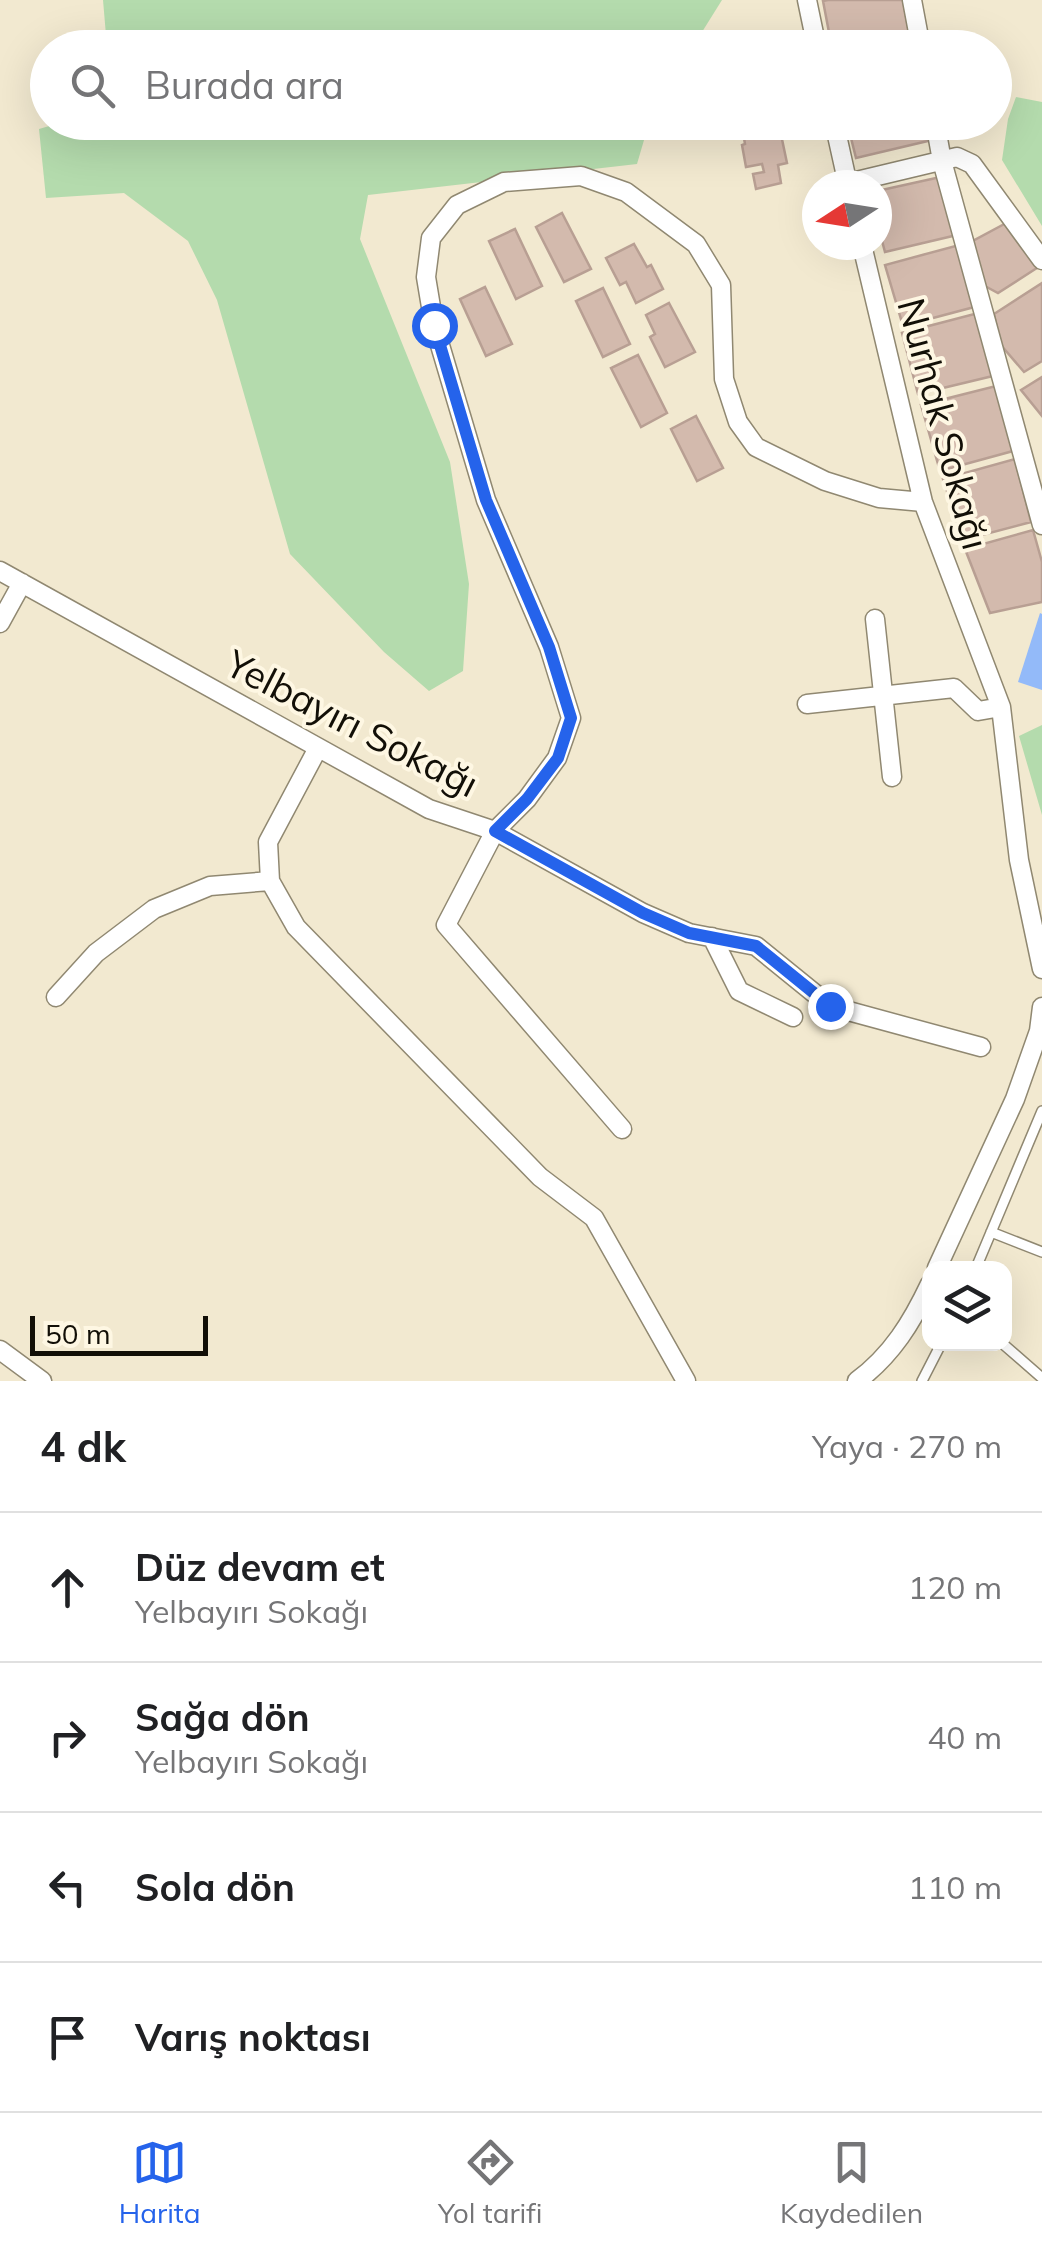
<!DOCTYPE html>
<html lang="tr">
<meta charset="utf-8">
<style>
:root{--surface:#fff;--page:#f6f6f6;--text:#202124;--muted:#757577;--line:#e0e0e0;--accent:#2563eb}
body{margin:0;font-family:Mulish,sans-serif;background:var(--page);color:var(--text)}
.controls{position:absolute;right:30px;bottom:30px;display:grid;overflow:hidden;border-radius:20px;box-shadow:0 10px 40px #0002}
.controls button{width:90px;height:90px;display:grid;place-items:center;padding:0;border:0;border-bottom:2px solid var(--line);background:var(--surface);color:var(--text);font:50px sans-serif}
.compass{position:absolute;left:802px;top:170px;width:90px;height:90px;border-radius:50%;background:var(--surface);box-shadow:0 10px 40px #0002;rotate:258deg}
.scale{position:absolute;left:30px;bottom:25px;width:178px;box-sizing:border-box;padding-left:10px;border:5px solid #120f07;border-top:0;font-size:28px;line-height:35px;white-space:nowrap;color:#120f07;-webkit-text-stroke:8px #fef7e3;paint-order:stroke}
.stop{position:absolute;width:30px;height:30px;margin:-22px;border:8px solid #2563eb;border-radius:50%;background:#fff}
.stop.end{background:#2563eb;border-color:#fff;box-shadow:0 2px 10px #0008}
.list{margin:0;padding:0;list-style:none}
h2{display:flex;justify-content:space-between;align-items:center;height:130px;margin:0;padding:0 40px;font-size:42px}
h2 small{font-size:32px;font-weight:400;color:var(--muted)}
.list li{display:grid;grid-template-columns:65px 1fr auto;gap:30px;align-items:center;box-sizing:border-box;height:150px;padding:0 40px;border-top:2px solid var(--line)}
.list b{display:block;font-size:38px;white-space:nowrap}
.list p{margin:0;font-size:32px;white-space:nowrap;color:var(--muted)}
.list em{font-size:32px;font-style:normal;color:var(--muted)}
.icon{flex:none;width:55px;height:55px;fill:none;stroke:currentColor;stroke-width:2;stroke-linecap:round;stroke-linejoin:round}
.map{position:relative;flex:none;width:1042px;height:1381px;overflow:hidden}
.search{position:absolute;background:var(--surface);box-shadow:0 10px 40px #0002;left:30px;right:30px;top:30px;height:110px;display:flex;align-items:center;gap:25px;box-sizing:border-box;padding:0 35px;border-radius:55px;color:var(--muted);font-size:38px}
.sheet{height:730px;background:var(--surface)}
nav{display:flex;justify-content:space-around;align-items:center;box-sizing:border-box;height:140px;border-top:2px solid var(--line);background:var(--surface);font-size:28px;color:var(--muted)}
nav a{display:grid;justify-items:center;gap:5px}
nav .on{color:var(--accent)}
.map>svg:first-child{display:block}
.green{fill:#b4dbad}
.water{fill:#93baf9}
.building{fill:#d3baad;stroke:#b89f93;stroke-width:2.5}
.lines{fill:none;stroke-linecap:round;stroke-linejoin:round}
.service-casing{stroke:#908871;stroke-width:12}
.minor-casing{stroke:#908871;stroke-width:21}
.service{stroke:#fff;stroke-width:9}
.minor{stroke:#fff;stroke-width:18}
.route{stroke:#2563eb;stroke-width:12}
.labels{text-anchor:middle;stroke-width:8;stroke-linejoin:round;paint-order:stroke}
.street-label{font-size:38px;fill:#120f07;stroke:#fef7e3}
</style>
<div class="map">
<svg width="1042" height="1381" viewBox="0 0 1042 1381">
<rect width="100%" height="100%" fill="#f2e9d0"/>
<!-- green -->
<path class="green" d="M 103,0 L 722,0 L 692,48 L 107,47 Z
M 1016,97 L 1042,102 L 1042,226 L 1002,160 L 1008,119 Z
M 63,122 L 649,123 L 637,164 L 368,195 L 360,239 L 450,462 L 469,584 L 463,671 L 429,691 L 384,652 L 290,554 L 217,300 L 188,241 L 124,193 L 46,198 L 39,129 Z
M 1042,725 L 1042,815 L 1019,736 Z"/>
<!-- water -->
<path class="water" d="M 1040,613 L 1042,614 L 1042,690 L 1018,682 Z"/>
<!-- building -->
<path class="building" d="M 828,0 L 903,0 L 912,48 L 832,48 L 823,1 Z
M 847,122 L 928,122 L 932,140 L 856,158 Z
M 779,125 L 787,163 L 778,165 L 781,183 L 756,189 L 753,174 L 764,172 L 762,164 L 746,167 L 742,145 L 745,144 L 743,132 Z
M 945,176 L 957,235 L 885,252 L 877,222 L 877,191 Z
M 562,213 L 591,269 L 564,282 L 536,227 Z
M 1008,222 L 1040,266 L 998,293 L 983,285 L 971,242 Z
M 515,229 L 542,286 L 516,299 L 489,241 Z
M 634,244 L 647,267 L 651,265 L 663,289 L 636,303 L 626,282 L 620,285 L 606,258 Z
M 963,244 L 978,306 L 903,326 L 885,265 Z
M 1042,283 L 1042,361 L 1024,372 L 1000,344 L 994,314 Z
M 485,287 L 512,344 L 486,356 L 460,299 Z
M 603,288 L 630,344 L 603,357 L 576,301 Z
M 669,303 L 695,352 L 665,367 L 650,337 L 655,334 L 646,315 Z
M 982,312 L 997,375 L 918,394 L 902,333 Z
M 638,355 L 667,413 L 641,427 L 611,368 Z
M 1042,377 L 1042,416 L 1021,390 Z
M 1000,385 L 1013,451 L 940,471 L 921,405 Z
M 696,416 L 723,468 L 697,481 L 671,429 Z
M 1015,459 L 1031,522 L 963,540 L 943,479 Z
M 1033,530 L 1042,562 L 1042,602 L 990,613 L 965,549 Z"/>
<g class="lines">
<!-- service casing -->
<g class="service-casing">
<path id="service" d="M 991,1232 L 1042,1252
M 976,1268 L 1042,1111
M 1003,1344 L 1042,1378
M 922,1381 L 941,1344"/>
</g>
<!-- minor casing -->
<g class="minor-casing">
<path id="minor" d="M 807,0 L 817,48
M 912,0 L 921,48
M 834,122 L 848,185
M 935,122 L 942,161 L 1042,525
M 848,183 L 957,157 L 972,164 L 1042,260
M 862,245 L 923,502 L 1001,707 L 1019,860 L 1042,969
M 0,571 L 429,809 L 495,831 L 527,799 L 557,758 L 571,718 L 549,647 L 486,500 L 434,325 L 426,277 L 431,238 L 457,205 L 504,182 L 581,176 L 626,192 L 696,244 L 721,285 L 724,379 L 738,422 L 756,447 L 825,481 L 879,498 L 923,502
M 875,619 L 892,777
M 0,623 L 22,583
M 807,704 L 954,688 L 978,711 L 1001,707
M 318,748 L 268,842 L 270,881 L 296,927 L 540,1177 L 594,1218 L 686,1381
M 712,937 L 739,991 L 793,1017
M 56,997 L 96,953 L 154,909 L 210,886 L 270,881
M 622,1129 L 446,925 L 495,831 L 643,913 L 689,933 L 756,946 L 830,1006 L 981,1047
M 937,1268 L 1015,1099 L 1039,1031 L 1042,1007
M 0,1350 L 42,1381
M 857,1381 C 892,1355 912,1322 930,1284"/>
</g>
<!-- service -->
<use href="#service" class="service"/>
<!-- minor -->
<use href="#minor" class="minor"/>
</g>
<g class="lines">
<!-- route -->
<path class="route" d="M 434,325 L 486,500 L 549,647 L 571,718 L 558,758 L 527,799 L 495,831 L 643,913 L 689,933 L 756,946 L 830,1006"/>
</g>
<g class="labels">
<!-- street labels -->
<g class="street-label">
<text transform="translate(943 424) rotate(75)" y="13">Nurhak Sokağı</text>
<text transform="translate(352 724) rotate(27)" y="13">Yelbayırı Sokağı</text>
</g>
</g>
</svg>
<div class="controls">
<button><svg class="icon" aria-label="layers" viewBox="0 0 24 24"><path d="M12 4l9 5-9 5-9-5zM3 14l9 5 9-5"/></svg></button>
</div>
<svg class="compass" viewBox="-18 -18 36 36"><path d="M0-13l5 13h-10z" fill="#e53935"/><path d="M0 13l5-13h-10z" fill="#757577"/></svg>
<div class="scale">50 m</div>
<div class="stop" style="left:434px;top:325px"></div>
<div class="stop end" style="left:830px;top:1006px"></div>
<div class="search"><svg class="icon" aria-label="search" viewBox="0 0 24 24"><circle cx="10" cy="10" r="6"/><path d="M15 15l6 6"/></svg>Burada ara</div>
</div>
<section class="sheet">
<h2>4 dk<small>Yaya · 270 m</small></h2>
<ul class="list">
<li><svg class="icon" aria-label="ahead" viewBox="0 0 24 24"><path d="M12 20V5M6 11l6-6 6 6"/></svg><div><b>Düz devam et</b><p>Yelbayırı Sokağı</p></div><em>120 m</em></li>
<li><svg class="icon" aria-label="right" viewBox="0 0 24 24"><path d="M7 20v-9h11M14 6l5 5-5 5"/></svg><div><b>Sağa dön</b><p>Yelbayırı Sokağı</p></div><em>40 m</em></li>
<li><svg class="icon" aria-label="left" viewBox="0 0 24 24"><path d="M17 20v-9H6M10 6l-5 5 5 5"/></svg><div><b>Sola dön</b></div><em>110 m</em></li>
<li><svg class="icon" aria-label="arrive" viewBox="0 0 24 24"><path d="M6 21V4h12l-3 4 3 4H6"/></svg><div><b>Varış noktası</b></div></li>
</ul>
</section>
<nav>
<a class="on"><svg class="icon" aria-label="map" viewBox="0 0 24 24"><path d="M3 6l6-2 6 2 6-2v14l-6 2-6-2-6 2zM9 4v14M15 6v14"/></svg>Harita</a>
<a><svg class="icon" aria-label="directions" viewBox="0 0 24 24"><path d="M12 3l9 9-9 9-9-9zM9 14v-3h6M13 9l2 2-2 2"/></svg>Yol tarifi</a>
<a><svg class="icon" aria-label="saved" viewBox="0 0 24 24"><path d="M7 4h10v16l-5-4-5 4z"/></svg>Kaydedilen</a>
</nav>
